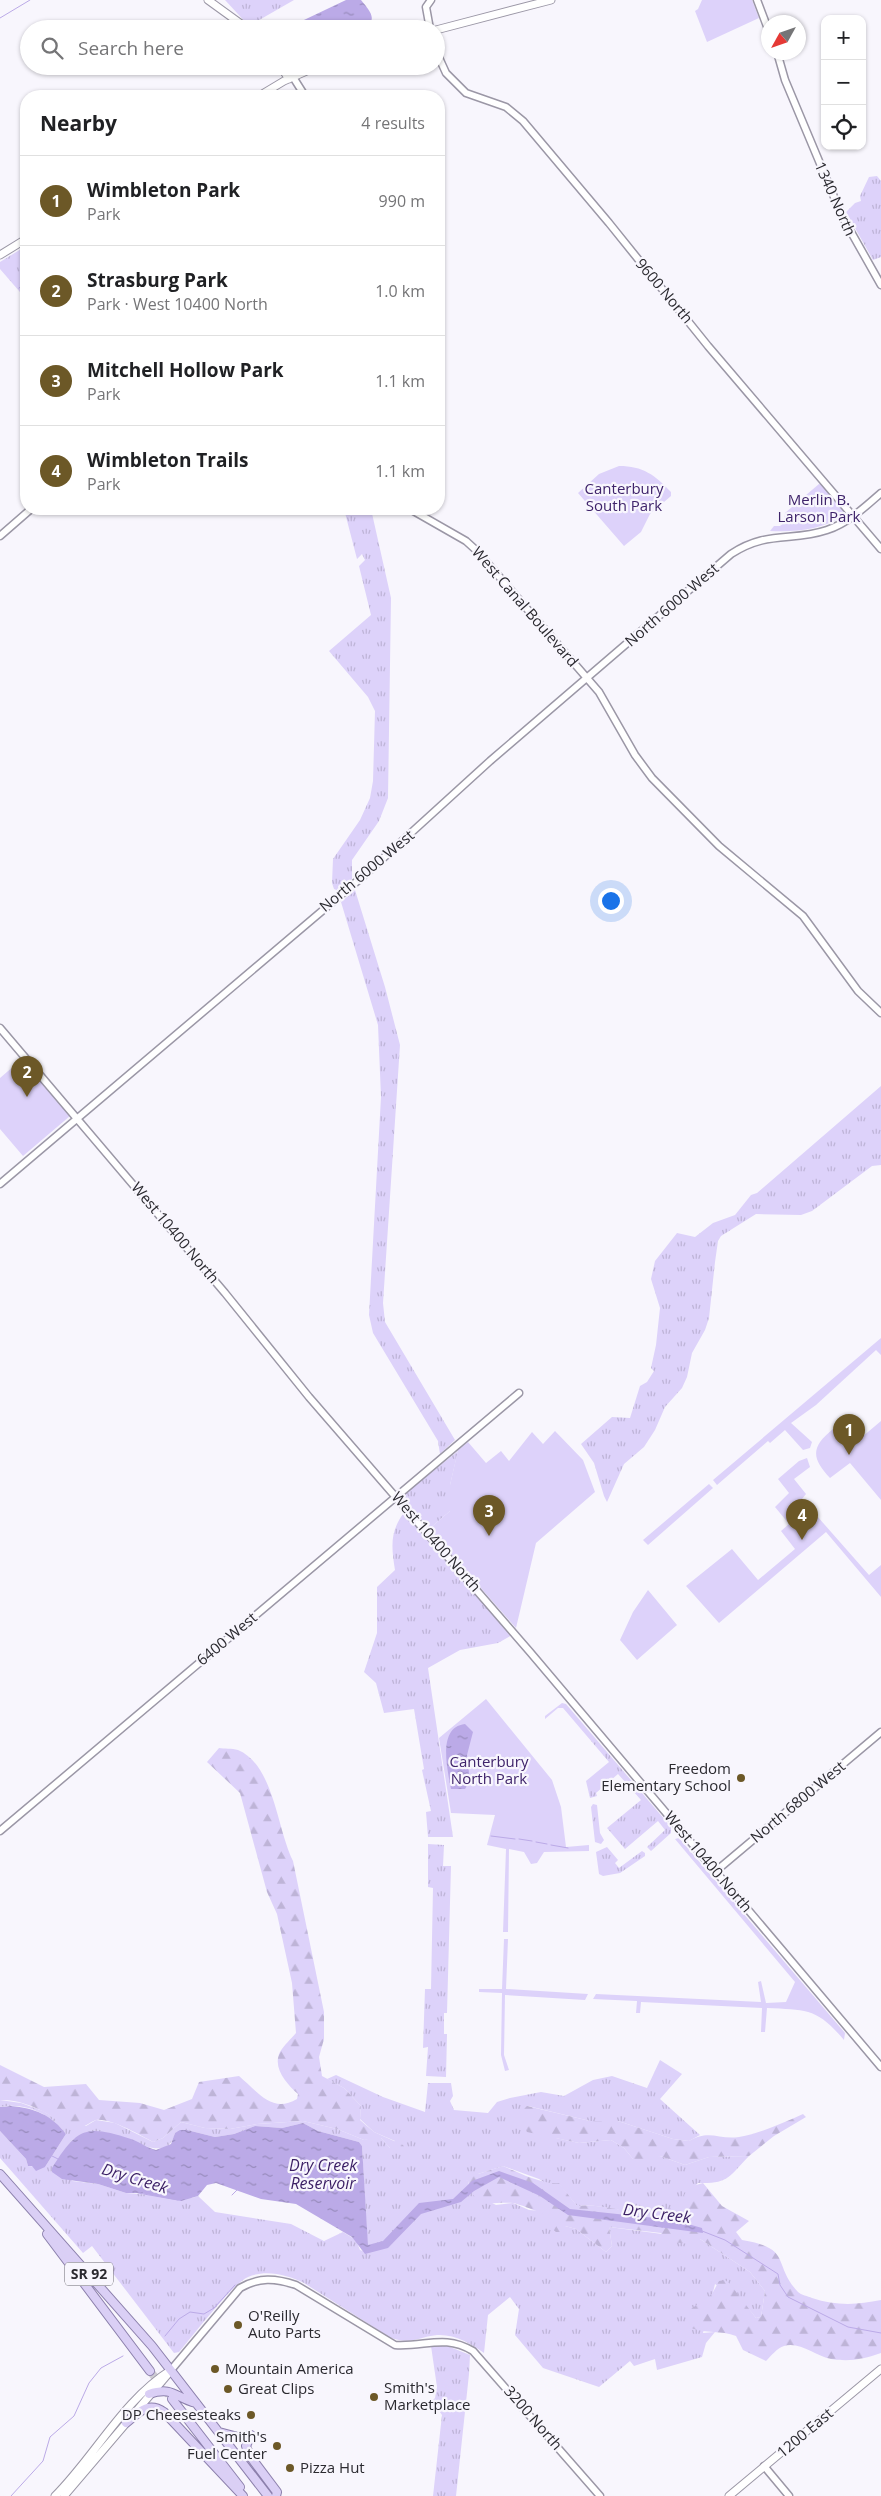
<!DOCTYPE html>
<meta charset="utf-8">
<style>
:root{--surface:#fff;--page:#f2f2f2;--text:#202124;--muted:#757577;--line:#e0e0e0;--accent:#6c5827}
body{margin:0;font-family:"Open Sans",sans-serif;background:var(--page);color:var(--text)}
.controls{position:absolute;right:15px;top:15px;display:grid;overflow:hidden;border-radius:10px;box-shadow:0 1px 4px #0004}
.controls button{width:45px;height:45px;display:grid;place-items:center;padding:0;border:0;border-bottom:1px solid var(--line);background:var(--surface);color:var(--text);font:25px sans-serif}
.compass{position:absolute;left:761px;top:15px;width:45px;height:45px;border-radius:50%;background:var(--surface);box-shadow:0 1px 4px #0004;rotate:230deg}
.you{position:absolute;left:610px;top:900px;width:18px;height:18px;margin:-12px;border:4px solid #fff;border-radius:50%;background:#1a73e8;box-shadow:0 0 0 8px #1a73e833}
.badge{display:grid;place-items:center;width:32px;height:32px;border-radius:50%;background:var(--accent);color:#fff;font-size:16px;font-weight:700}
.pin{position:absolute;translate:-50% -41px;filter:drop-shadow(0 1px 2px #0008)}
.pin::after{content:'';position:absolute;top:26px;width:18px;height:15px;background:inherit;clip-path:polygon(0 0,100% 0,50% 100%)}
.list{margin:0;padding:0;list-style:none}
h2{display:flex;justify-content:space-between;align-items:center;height:65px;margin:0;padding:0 20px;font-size:21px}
h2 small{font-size:16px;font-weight:400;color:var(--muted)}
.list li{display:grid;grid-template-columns:32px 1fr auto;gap:15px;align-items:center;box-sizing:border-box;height:90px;padding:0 20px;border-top:1px solid var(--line)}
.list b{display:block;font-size:19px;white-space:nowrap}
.list p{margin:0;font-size:16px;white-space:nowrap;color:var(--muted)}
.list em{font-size:16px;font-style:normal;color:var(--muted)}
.icon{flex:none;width:28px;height:28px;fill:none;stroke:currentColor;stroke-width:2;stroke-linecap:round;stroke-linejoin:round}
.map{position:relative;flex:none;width:881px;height:2496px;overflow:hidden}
.search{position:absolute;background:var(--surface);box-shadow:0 1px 4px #0004;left:20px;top:20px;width:425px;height:55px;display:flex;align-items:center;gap:12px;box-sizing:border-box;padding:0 18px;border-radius:28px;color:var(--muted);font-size:19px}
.panel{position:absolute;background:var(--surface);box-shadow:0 1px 4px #0004;left:20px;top:90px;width:425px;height:425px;border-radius:20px}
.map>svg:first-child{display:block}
.grass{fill:url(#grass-tufts);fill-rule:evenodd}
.forest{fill:url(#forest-firs)}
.green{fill:#ddd2fa}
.water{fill:url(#water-ripples)}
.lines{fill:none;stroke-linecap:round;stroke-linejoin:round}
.stream{stroke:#bbaae7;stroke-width:1}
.primary-tunnel{stroke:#cfcdd4;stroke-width:8;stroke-dasharray:8 4;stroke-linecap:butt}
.tertiary-casing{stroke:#9b97a6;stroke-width:9}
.secondary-casing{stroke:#9b97a6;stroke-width:9}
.primary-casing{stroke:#8c80ac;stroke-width:10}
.tertiary{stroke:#fff;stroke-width:6}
.secondary{stroke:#fff;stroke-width:7}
.primary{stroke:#dacff5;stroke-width:8}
.poi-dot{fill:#6c5827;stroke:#f8f6fd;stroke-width:2}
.labels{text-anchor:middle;stroke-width:4.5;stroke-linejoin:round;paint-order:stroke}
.shield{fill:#f8f6fd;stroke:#68676e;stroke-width:1}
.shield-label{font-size:14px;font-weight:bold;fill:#2b2a30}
.street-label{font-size:15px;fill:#2b2a30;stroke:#f8f6fd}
.park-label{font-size:15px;fill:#3f246b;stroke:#f8f6fd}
.poi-label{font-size:15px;fill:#2b2a30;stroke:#f8f6fd;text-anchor:start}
.water-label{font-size:16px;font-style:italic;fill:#3a1e64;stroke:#f8f6fd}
</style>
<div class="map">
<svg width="881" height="2496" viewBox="0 0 881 2496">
<defs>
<pattern id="grass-tufts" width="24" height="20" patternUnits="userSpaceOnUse" patternTransform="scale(1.25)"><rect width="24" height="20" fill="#ddd2fa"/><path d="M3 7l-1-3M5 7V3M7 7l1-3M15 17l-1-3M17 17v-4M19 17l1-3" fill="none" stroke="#beb4d7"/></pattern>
<pattern id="forest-firs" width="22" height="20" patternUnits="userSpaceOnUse" patternTransform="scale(1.25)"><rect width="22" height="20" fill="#ddd2fa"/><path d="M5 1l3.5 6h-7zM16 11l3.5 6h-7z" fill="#beb4d7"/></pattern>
<pattern id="water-ripples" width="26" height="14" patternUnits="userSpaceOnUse" patternTransform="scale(1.25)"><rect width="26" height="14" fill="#bbaae7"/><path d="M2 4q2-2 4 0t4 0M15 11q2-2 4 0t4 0" fill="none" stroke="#988bbc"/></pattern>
</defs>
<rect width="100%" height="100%" fill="#f8f6fd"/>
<!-- grass -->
<path class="grass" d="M 225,0 L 294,0 L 249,26 Z
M 877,176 L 881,181 L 881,257 L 873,260 L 846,212 L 855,203 L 861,201 L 860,196 L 869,177 Z
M 26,246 L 26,299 L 0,269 L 0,262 Z
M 344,509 L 371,509 L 391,598 L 388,798 L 379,821 L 352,860 L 352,879 L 339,891 L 334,889 L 332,883 L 333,859 L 360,820 L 370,798 L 373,781 L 375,711 L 368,697 L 329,651 L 371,615 L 359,566 L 365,560 L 362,554 L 357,559 Z
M 355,890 L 385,987 L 400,1045 L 383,1303 L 385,1322 L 455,1440 L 440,1454 L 438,1441 L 373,1333 L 369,1315 L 381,1097 L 378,1025 L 341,902 Z
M 881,1086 L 881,1165 L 872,1166 L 812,1211 L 801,1215 L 756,1214 L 721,1236 L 718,1241 L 715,1262 L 709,1318 L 705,1330 L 692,1353 L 687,1377 L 682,1388 L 665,1407 L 655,1430 L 644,1447 L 624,1464 L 607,1502 L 604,1496 L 594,1463 L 581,1444 L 612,1417 L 630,1418 L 640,1386 L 647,1382 L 654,1371 L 651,1368 L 656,1345 L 660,1308 L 651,1279 L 655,1261 L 677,1233 L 695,1237 L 713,1223 L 735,1215 L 751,1195 L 757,1193 Z
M 458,1451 L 450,1485 L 450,1511 L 429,1529 L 402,1500 L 403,1495 Z
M 405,1511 L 512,1635 L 498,1643 L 460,1650 L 428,1668 L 453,1837 L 428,1837 L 426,1812 L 431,1811 L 422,1770 L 424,1769 L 414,1709 L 384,1713 L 376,1683 L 364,1672 L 377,1633 L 377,1587 L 395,1570 C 391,1545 390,1531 405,1511 Z
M 562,1703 L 566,1704 L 671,1827 L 671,1833 L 651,1851 L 647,1847 L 665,1830 L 658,1821 L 625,1849 L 607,1828 L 641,1800 L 618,1774 L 596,1793 L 597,1796 L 590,1798 L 586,1781 L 609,1762 L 563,1708 L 558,1708 L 545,1719 L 545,1716 Z
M 593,1804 L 597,1805 L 600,1833 L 604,1840 L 601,1844 L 595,1842 L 591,1807 Z
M 428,1844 L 444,1845 L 443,1866 L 451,1866 L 447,2013 L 444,2013 L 444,2034 L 447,2034 L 446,2077 L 426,2076 L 428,2047 L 423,2048 L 425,1989 L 431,1989 L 433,1888 L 428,1887 Z
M 607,1847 L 618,1860 L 615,1863 L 619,1868 L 642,1851 L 645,1853 L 645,1856 L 620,1873 L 603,1876 L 599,1874 L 596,1852 Z
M 660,2060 L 682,2074 L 660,2099 L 700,2135 L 689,2141 L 673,2139 L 618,2121 L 590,2121 L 528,2106 L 556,2138 L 579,2143 L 611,2140 L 624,2148 L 633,2159 L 660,2156 L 685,2165 L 709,2157 L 749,2156 C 729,2177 728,2184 698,2183 C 690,2191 679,2205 669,2209 C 638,2221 607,2202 577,2206 L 559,2184 L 548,2185 L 539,2179 L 503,2166 L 478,2174 L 455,2174 L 468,2181 L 471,2192 L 496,2205 L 513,2203 L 529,2210 L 543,2211 L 565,2226 L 576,2229 L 606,2252 L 612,2246 L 609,2227 L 700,2239 L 750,2272 L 765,2291 L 761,2317 L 756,2318 L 748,2308 L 715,2284 L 703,2333 L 715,2332 L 706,2343 L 702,2357 L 657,2370 L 655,2359 L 634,2366 L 630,2361 L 599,2387 L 543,2368 L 515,2335 L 519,2309 L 510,2297 L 488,2315 L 484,2353 C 470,2343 455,2334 437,2335 C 417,2337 414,2345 391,2338 L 304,2283 C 288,2275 266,2269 248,2277 C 233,2283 192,2337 179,2352 L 174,2353 L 92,2246 L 83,2253 L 0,2158 L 0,2131 L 26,2159 L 28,2166 L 45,2167 L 66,2134 C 51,2114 25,2102 0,2107 L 0,2100 L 21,2103 L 43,2111 L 64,2124 L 86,2126 L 96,2120 L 115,2123 L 153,2142 L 163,2138 L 181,2122 L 205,2128 L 230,2129 L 257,2124 L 303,2121 L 337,2129 L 364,2140 L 376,2137 L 381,2138 L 390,2148 L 395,2141 L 374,2132 L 360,2119 L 361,2106 L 344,2088 L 327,2079 L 336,2075 L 383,2097 L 425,2112 L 428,2083 L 451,2083 L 453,2096 L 450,2101 L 454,2110 L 488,2113 L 497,2102 L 510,2098 L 541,2092 L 564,2096 L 593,2080 L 612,2076 L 647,2088 ZM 303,2123 L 318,2131 L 359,2142 L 362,2146 L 368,2253 L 360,2250 L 356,2240 L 343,2232 L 324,2241 L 291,2224 L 215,2212 L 198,2196 L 192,2198 L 126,2193 L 98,2184 L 72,2181 L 64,2151 C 96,2096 163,2181 175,2133 L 187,2130 L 215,2137 L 234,2134 L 255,2126 L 282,2128 Z
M 445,2345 L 470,2355 L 469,2374 L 456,2496 L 433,2496 L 442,2415 L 432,2401 L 435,2398 L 437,2387 L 431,2346 Z"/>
<!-- forest -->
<path class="forest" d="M 219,1748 C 224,1749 232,1748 238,1750 C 274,1765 277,1829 293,1861 L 324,2012 L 324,2039 L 319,2057 L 322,2076 L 344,2088 L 361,2106 L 360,2120 L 374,2132 L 403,2145 L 406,2150 L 401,2152 L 390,2148 L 381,2138 L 364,2140 L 337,2129 L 303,2121 L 257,2124 L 230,2129 L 205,2128 L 181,2122 L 163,2138 L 153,2142 C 140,2135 111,2118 96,2120 C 89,2122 84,2129 75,2128 C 63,2127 54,2117 44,2112 C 32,2105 14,2099 0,2100 L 0,2065 L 44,2087 L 86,2084 L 99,2100 L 140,2103 L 164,2110 L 192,2099 L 199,2082 L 239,2076 C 258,2092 272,2114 297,2099 L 298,2094 C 287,2084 272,2068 280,2052 C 284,2045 291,2039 296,2033 L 292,1983 L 277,1914 L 267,1892 L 240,1793 L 207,1762 Z
M 527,2106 L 590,2121 L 618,2121 L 673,2139 L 689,2141 C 709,2129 719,2140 739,2137 C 761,2133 783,2123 803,2114 L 806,2117 L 774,2136 L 749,2156 L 709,2157 L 685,2165 L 660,2156 L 648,2163 L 633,2159 L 624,2148 L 611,2140 L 579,2143 L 527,2132 L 517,2115 Z
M 503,2166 C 517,2172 544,2185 559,2183 L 577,2206 C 615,2201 665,2234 689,2187 L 703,2183 L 722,2206 L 749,2221 L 736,2232 L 742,2240 C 793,2248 772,2264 798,2292 C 801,2295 808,2296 812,2298 C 836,2306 857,2305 881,2300 L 881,2353 C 864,2359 850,2362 831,2359 C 816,2356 799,2341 784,2346 C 777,2348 771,2356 766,2361 L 743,2350 L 736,2336 C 721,2330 706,2334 691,2328 L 691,2309 L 712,2294 L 719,2281 L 725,2280 L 730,2284 L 756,2318 L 761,2317 L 765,2291 L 750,2272 L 700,2239 L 696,2245 L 666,2241 L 661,2233 L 609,2227 L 612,2246 L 606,2252 L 576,2229 L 565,2226 L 562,2232 L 556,2232 L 550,2227 L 550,2218 C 546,2214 519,2204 513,2203 C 503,2202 491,2204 480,2203 L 471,2192 L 468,2181 L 455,2178 L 454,2174 L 478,2174 Z"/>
<!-- green -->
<path class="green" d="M 702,0 L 752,0 L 759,18 L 707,42 L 695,11 L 698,9 Z
M 619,466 C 643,466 655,475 671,492 L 671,496 L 650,514 L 641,532 L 624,546 L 578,493 L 599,474 Z
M 819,484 L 823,485 L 845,512 L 845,515 C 821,530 797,532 770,531 L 774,526 L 780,526 L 784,523 L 785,513 Z
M 22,1059 L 70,1116 L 23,1156 L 0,1129 L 0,1078 Z
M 881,1338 L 881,1355 L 876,1350 L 816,1405 L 791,1423 L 812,1442 L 810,1448 L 803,1450 L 785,1430 L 770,1443 L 768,1441 L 717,1485 L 713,1480 Z
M 881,1421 L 881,1500 L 850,1463 L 830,1478 C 811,1458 811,1447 833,1429 L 849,1448 Z
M 555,1431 L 583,1460 L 595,1492 L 536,1543 L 516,1628 L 429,1529 L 450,1511 L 450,1485 L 458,1450 L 468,1442 L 486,1463 L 501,1451 L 509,1461 L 532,1432 L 543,1444 Z
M 807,1458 L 810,1467 L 794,1479 L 806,1494 L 802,1499 L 869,1575 L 881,1565 L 881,1597 L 826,1532 L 719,1623 L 686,1586 L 732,1549 L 758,1580 L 795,1549 L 781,1531 L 789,1524 L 775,1507 L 789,1493 L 778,1479 L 799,1461 Z
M 709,1484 L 713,1488 L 648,1545 L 643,1540 Z
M 648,1590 L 677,1625 L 637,1660 L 620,1640 L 633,1612 Z
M 486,1699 L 552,1780 L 561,1807 L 566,1847 L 589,1845 L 589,1851 L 544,1852 L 537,1863 L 531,1864 L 524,1852 L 509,1849 L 508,1932 L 503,1932 L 506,1849 L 487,1845 L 495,1815 L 451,1813 L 439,1738 Z
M 679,1838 L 845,2033 L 844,2040 C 817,2008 807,2010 767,2008 L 765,2032 L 761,2032 L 762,2008 L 641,2002 L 640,2013 L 636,2013 L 637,2001 L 593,1999 L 596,1994 L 761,2002 L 758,1982 L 761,1981 L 766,2003 L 786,2002 L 795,1982 L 675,1839 Z
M 504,1939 L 508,1939 L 506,1989 L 588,1994 L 585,2000 L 505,1995 L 504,2055 L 509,2070 L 505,2071 L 501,2055 L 502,1993 L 479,1992 L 479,1989 L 502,1989 Z"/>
<!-- water -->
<path class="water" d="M 346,0 L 361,0 C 370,11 379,20 363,29 L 285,29 Z
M 465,1724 L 473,1732 L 467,1755 L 470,1781 L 465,1789 L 451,1789 L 450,1784 C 447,1767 438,1727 465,1724 Z
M 11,2106 C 34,2108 52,2115 66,2134 L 45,2167 L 36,2171 L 32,2166 L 28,2166 L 26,2159 L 0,2131 L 0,2107 Z
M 303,2123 L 318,2131 L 359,2142 L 362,2146 L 368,2245 L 383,2241 L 419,2203 L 453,2199 L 472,2181 L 499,2171 L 533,2183 L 570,2209 L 674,2220 L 702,2228 L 703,2233 L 568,2215 L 540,2196 L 499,2177 L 474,2191 L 461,2202 L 421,2214 L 388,2248 L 365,2254 L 352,2237 L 296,2204 L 261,2199 L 216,2183 L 207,2185 L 198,2196 L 181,2201 L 140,2193 L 126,2193 L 98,2184 L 62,2179 L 52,2172 L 52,2168 C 77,2128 85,2124 131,2139 C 140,2142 147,2148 156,2150 L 171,2144 L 175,2133 L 180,2130 L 187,2130 L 215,2137 L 234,2134 L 255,2126 L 282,2128 Z"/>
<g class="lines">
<!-- stream -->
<path class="stream" d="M 0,18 L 30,0
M 19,288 L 26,284
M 491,1836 L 515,1839
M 519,1839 L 532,1841
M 536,1842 L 547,1844
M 551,1845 L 568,1848
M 50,2155 L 58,2159
M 138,2193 L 178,2200
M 232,2195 L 237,2190
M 702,2231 L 725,2240 L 778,2274 L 780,2285 L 788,2297 L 848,2327 L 881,2333
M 165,2336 L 179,2319 L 190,2312 L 204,2314 L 214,2308 L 235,2285
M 11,2496 L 43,2461 L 50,2437 L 74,2416 L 89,2383 L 101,2368 L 123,2356"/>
<!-- primary-tunnel -->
<path class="primary-tunnel" d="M 150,2371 L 169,2395"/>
<!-- tertiary casing -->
<g class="tertiary-casing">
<path id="tertiary" d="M 757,0 L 768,29
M 430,29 L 426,7 L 431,0
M 436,51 L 446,73 L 466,93 L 506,107 L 523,121 L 609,223 L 708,346 L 881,549
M 777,52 L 785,80 L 842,216 L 881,285
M 293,77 L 305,96
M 410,509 L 466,541 L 477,551 L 599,692 L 635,755 L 652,778 L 719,846 L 803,916 L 858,991 L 881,1013
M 0,536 L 31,509
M 0,1028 L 225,1293 L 309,1397 L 530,1652 L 881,2067
M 0,1184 L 368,872 L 490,761 L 731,554 C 768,530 791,542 827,530 C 848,523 865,507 881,493
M 0,1831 L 519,1393
M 716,1871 L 881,1732
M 171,2370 L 240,2288 C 259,2277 275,2278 296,2285 L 395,2345 C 426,2347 444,2334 473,2351 L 600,2496
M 764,2466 L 789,2496"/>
</g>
<!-- secondary casing -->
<g class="secondary-casing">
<path id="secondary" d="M 208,0 L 248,29
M 436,30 L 551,0
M 280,66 L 289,79
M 287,66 L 294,76
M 259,96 L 284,81 L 318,66
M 0,255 L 26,239
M 55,2496 C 95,2456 123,2400 171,2370
M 64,2496 L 168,2374
M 729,2496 L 881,2369"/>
</g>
<!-- primary casing -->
<g class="primary-casing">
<path id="primary" d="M 0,2174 L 152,2346 L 268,2496
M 47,2234 L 150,2371
M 149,2394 C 174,2386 175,2398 196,2403
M 172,2399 L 240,2487
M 126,2423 C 139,2412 148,2401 164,2412 L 243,2496
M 219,2432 L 238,2437 L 251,2435
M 251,2435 L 246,2446 L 250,2456 L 277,2492 L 276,2496"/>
</g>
<!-- tertiary -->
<use href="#tertiary" class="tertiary"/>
<!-- secondary -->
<use href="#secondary" class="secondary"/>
<!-- primary -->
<use href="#primary" class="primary"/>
</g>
<!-- markers -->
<g class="poi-dot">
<circle cx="741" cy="1778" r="5"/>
<circle cx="238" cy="2325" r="5"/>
<circle cx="215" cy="2369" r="5"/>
<circle cx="228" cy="2389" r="5"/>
<circle cx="374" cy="2397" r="5"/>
<circle cx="251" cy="2415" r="5"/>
<circle cx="277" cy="2446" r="5"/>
<circle cx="290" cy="2468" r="5"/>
</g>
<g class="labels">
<!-- shield labels -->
<rect class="shield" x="65" y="2262.5" width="48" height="23" rx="4"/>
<g class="shield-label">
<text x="89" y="2279">SR 92</text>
</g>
<!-- street labels -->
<g class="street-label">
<text transform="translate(835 199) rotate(66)" y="5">1340 North</text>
<text transform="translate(664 291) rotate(50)" y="5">9600 North</text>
<text transform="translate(672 605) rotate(-41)" y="5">North 6000 West</text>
<text transform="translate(525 607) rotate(49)" y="5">West Canal Boulevard</text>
<text transform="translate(367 871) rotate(-40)" y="5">North 6000 West</text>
<text transform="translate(175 1233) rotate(50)" y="5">West 10400 North</text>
<text transform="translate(436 1542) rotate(49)" y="5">West 10400 North</text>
<text transform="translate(227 1639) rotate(-40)" y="5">6400 West</text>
<text transform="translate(798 1802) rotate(-40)" y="5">North 6800 West</text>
<text transform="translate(708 1862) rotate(50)" y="5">West 10400 North</text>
<text transform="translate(533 2418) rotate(49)" y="5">3200 North</text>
<text transform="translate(805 2433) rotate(-40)" y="5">1200 East</text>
</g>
<!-- park labels -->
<g class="park-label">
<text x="624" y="494">Canterbury<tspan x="624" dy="17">South Park</tspan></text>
<text x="819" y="505">Merlin B.<tspan x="819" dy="17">Larson Park</tspan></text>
<text x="489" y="1767">Canterbury<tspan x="489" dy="17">North Park</tspan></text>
</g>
<!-- poi labels -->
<g class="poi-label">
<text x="731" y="1774" text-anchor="end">Freedom<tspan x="731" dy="17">Elementary School</tspan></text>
<text x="248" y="2321">O'Reilly<tspan x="248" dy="17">Auto Parts</tspan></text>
<text x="225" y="2374">Mountain America</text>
<text x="384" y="2393">Smith's<tspan x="384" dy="17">Marketplace</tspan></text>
<text x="238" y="2394">Great Clips</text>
<text x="241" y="2420" text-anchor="end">DP Cheesesteaks</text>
<text x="267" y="2442" text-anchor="end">Smith's<tspan x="267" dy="17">Fuel Center</tspan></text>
<text x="300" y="2473">Pizza Hut</text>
</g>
<!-- water labels -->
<g class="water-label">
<text x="323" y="2171">Dry Creek<tspan x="323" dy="18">Reservoir</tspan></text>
<text transform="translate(135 2178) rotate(17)" y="6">Dry Creek</text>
<text transform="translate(657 2213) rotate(7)" y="6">Dry Creek</text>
</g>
</g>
</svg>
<div class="controls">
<button>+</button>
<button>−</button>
<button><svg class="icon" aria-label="locate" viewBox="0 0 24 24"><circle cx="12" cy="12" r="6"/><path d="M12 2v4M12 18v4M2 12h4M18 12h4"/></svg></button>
</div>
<svg class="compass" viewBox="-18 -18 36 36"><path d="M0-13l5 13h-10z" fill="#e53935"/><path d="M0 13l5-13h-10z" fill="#757577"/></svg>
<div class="you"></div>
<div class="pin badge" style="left:849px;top:1455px">1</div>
<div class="pin badge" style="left:27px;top:1097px">2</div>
<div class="pin badge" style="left:489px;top:1536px">3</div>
<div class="pin badge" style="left:802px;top:1540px">4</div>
<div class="search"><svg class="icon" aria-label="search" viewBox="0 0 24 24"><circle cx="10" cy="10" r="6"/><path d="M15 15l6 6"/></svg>Search here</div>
<section class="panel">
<h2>Nearby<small>4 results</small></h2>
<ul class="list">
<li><span class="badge">1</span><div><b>Wimbleton Park</b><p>Park</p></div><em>990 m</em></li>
<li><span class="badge">2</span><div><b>Strasburg Park</b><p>Park · West 10400 North</p></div><em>1.0 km</em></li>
<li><span class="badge">3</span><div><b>Mitchell Hollow Park</b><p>Park</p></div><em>1.1 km</em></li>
<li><span class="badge">4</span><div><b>Wimbleton Trails</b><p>Park</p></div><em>1.1 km</em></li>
</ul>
</section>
</div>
